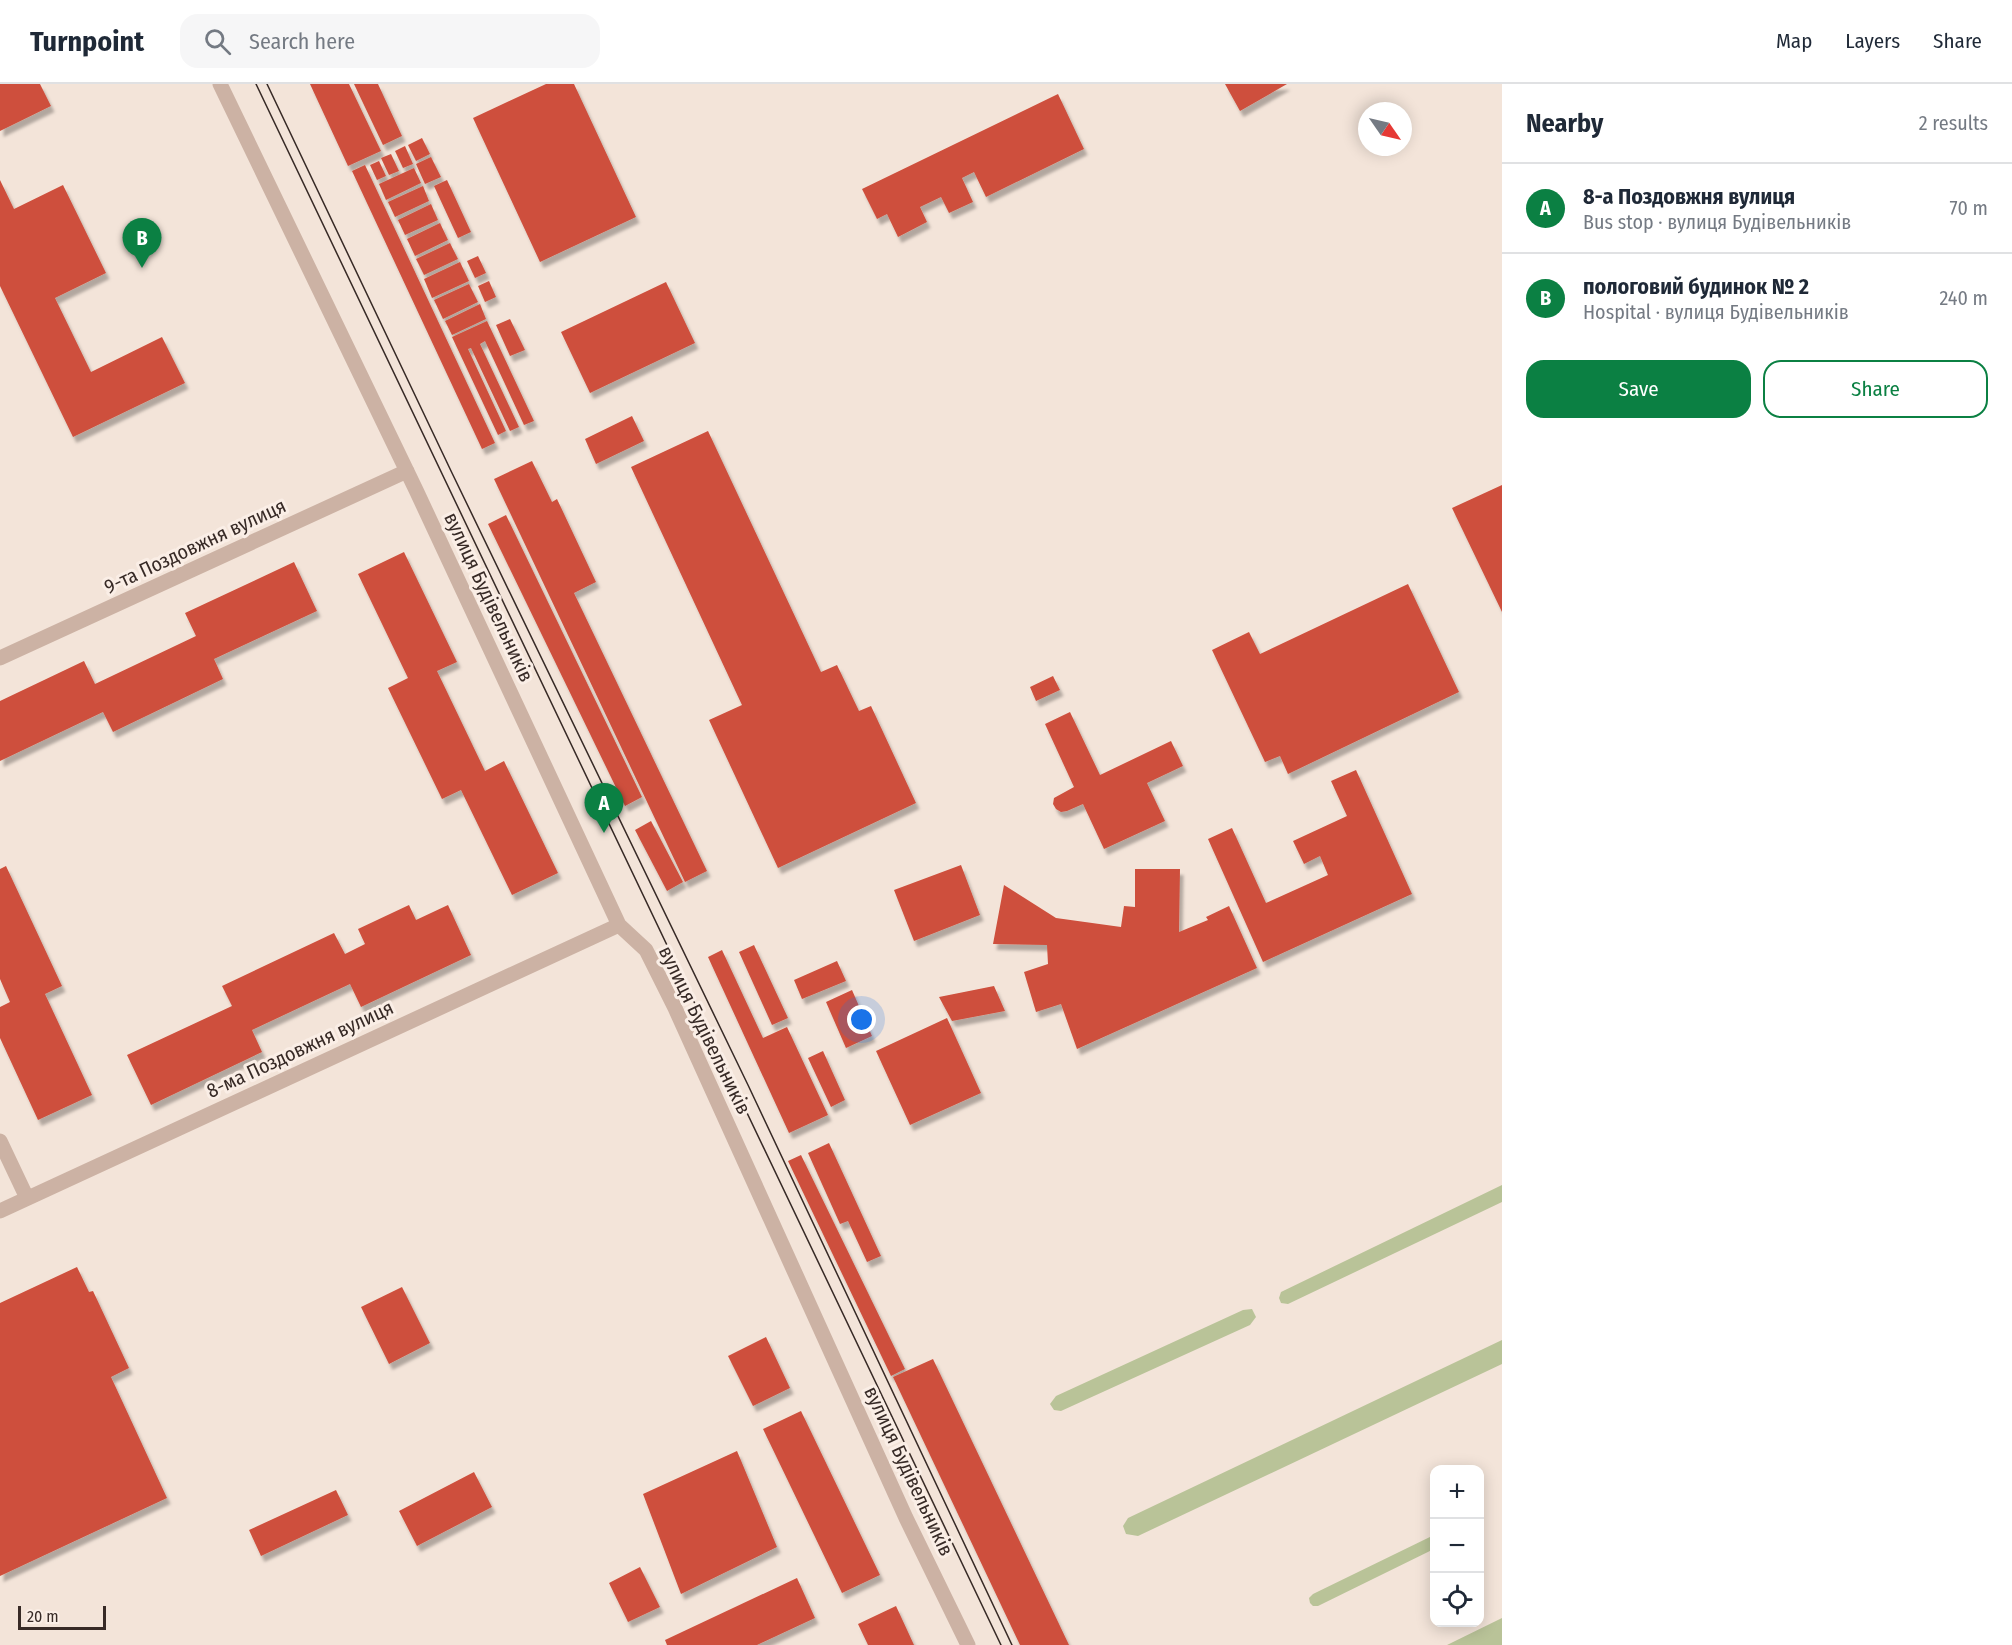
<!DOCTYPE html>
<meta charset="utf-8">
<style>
:root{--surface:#fff;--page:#f6f6f7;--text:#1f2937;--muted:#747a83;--line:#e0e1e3;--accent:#0b8043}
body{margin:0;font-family:"Fira Sans Condensed",sans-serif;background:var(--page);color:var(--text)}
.controls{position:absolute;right:18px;bottom:18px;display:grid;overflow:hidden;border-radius:12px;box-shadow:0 3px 15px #0003}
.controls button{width:54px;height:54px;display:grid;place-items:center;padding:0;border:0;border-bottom:2px solid var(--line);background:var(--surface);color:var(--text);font:30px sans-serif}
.compass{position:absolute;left:1358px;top:18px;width:54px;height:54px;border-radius:50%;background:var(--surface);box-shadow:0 3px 15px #0003;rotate:124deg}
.scale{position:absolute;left:18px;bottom:15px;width:88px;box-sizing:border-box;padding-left:6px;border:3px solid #372a26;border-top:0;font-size:16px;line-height:21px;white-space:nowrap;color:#372a26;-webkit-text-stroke:4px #faeee6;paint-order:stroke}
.you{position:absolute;left:862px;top:936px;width:21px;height:21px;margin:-15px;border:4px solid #fff;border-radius:50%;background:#1a73e8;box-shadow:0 0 0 9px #1a73e833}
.badge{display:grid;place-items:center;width:39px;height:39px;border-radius:50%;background:var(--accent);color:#fff;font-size:20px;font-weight:700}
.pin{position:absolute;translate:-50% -50px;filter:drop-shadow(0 2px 3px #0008)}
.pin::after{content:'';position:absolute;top:32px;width:21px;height:18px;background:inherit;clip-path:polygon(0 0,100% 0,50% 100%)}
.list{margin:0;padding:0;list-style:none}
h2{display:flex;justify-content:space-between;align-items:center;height:78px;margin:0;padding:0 24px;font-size:26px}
h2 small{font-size:20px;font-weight:400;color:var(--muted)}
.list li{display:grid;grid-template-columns:39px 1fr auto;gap:18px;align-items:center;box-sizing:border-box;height:90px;padding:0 24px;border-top:2px solid var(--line)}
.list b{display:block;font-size:22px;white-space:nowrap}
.list p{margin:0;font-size:20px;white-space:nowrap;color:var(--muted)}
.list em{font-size:20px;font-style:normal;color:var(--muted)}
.actions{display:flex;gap:12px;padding:18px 24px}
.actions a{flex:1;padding:14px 0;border:2px solid var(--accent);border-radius:18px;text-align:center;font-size:21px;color:var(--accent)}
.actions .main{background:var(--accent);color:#fff}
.icon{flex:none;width:33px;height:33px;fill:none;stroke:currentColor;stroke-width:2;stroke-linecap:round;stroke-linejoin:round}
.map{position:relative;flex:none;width:1502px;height:1561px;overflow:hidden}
header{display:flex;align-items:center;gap:36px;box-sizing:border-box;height:84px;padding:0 30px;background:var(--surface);border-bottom:2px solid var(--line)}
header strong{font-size:28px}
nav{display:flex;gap:33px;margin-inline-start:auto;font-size:21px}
.search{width:420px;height:54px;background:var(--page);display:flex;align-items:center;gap:15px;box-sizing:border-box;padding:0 21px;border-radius:18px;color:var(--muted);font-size:22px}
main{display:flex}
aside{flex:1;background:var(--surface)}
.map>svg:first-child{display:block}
.green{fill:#b9c398}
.building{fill:#ce4f3c;filter:url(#shadow)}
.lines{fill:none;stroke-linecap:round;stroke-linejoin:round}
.street{stroke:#ccb2a4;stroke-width:15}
.tram{stroke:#372a26;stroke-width:1.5}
.labels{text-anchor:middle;stroke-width:6;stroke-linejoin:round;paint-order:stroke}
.street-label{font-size:20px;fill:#372a26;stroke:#faeee6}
</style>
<header>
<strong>Turnpoint</strong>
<div class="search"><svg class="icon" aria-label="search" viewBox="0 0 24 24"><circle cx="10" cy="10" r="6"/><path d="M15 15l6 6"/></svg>Search here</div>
<nav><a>Map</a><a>Layers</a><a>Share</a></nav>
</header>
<main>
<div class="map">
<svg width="1502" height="1561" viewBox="0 0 1502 1561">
<defs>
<filter id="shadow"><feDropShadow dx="3.5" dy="6" stdDeviation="1.5" flood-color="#0004"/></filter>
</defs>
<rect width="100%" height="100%" fill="#f3e4d9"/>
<!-- green -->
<path class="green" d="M 1502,1101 L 1502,1118 L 1288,1220 L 1281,1219 L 1279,1214 L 1281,1208 Z
M 1252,1225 L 1256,1233 L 1250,1241 L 1061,1327 L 1054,1326 L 1050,1320 L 1056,1312 L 1243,1226 Z
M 1502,1256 L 1502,1280 L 1138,1452 L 1126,1450 L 1123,1442 L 1128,1434 Z
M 1434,1451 L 1434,1465 L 1318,1522 L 1313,1522 L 1310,1519 L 1309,1514 L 1313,1510 Z
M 1502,1534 L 1502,1561 L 1447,1561 Z"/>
<!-- building -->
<path class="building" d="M 0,0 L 40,0 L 51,22 L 0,47 Z
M 310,0 L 349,0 L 381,67 L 348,82 Z
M 354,0 L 378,0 L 402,52 L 383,61 Z
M 546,0 L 574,0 L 636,133 L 540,178 L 473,34 Z
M 1225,0 L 1287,0 L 1240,27 Z
M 1058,10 L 1084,65 L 986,113 L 974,88 L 962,94 L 973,118 L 949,129 L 941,113 L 920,123 L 927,138 L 898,153 L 887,130 L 877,135 L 862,105 Z
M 422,54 L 430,70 L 416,77 L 408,61 Z
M 405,62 L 413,80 L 403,84 L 395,67 Z
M 391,70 L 399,87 L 389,91 L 381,74 Z
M 431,73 L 441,93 L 425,100 L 416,80 Z
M 379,77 L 386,92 L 377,96 L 370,81 Z
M 365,81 L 495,359 L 482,365 L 352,87 Z
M 414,84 L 421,99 L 386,116 L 379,100 Z
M 0,96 L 14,125 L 63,101 L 106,189 L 55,214 L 91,288 L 162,253 L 185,299 L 73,353 L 0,202 Z
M 447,96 L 471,148 L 458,154 L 434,102 Z
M 423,102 L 429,117 L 395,133 L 388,118 Z
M 431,120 L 438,136 L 405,151 L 398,136 Z
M 440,139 L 448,156 L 415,172 L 407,155 Z
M 450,159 L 458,175 L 424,191 L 416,175 Z
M 478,172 L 486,189 L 475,194 L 467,177 Z
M 460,178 L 469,197 L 432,214 L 424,195 Z
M 489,197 L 496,213 L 485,218 L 478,202 Z
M 666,198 L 695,259 L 590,309 L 561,248 Z
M 469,200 L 478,218 L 443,235 L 434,216 Z
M 480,220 L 486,235 L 452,251 L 445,237 Z
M 510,235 L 525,266 L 510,272 L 496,241 Z
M 487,237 L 534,337 L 524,341 L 485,257 L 480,260 L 519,343 L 510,347 L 471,264 L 468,265 L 506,347 L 498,351 L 452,253 Z
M 632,332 L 644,357 L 596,380 L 585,355 Z
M 708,347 L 821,588 L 837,581 L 859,627 L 871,622 L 916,719 L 778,784 L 709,636 L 742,621 L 631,383 Z
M 532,377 L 552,418 L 557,415 L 596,498 L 574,509 L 707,787 L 685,798 L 494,395 Z
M 1502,401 L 1502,528 L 1452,424 Z
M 506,431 L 642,713 L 625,722 L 488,440 Z
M 404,468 L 457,578 L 437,587 L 485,687 L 504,677 L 558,789 L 512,811 L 461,706 L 442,715 L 388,604 L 408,594 L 358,490 Z
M 294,478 L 317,527 L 214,575 L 223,595 L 113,648 L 103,628 L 0,677 L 0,617 L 84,577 L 95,600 L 196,552 L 185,529 Z
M 1408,500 L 1459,608 L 1288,690 L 1280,672 L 1265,678 L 1212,566 L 1249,548 L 1260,570 Z
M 1053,592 L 1060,606 L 1036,617 L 1030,603 Z
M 1070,628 L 1100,691 L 1171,657 L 1183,682 L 1147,699 L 1165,737 L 1104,765 L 1083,720 L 1067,727 L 1061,728 L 1056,725 L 1053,720 L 1054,714 L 1074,703 L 1045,640 Z
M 1356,686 L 1412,810 L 1263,878 L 1208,755 L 1232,744 L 1266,819 L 1328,791 L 1320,772 L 1304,780 L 1293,757 L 1347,732 L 1331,697 Z
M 651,737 L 683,798 L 667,807 L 635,746 Z
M 961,781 L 980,831 L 914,857 L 894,806 Z
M 6,782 L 62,902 L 45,910 L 92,1011 L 38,1036 L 0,954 L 0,923 L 10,918 L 0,895 L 0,785 Z
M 1135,785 L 1180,785 L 1179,848 L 1208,836 L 1206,833 L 1229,822 L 1257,884 L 1077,965 L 1061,920 L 1036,928 L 1024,888 L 1048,880 L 1047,861 L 993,860 L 1004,801 L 1056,834 L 1121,843 L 1124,822 L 1135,823 Z
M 409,821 L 416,836 L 448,821 L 471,871 L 361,923 L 350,900 L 252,946 L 262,968 L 151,1021 L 127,971 L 232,922 L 222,902 L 334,849 L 345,870 L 365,860 L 358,845 Z
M 754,861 L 788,934 L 772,941 L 739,868 Z
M 722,866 L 763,954 L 787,943 L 828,1031 L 789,1049 L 708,873 Z
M 837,877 L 846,897 L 802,915 L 794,896 Z
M 994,902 L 1005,927 L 952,937 L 939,913 Z
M 852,906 L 872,952 L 846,964 L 826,918 Z
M 947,934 L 981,1009 L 910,1041 L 876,967 Z
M 823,967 L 845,1016 L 831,1023 L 808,974 Z
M 829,1059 L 881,1172 L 867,1178 L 848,1137 L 840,1140 L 808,1069 Z
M 801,1071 L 905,1285 L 891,1292 L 788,1077 Z
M 77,1183 L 89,1208 L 93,1207 L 129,1284 L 111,1293 L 167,1414 L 0,1492 L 0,1219 Z
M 402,1203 L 430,1259 L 389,1280 L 361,1223 Z
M 766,1253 L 790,1304 L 753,1322 L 728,1272 Z
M 933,1275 L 1069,1561 L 1020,1561 L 893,1293 Z
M 801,1327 L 880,1491 L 842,1509 L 763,1345 Z
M 737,1367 L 777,1463 L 681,1510 L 643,1410 Z
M 474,1388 L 492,1423 L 417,1462 L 399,1427 Z
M 336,1406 L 348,1431 L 261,1472 L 249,1446 Z
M 640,1483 L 660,1523 L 628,1538 L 609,1499 Z
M 797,1494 L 815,1534 L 757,1561 L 667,1561 L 665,1556 Z
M 896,1522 L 914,1561 L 868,1561 L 858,1540 Z"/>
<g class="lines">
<!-- street -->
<path class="street" d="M 220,0 L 416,406 L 619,841 L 646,866 L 675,924 L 906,1434 L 968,1561
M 0,574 L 407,387
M 0,1057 L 27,1114
M 0,1127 L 619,841"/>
<!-- tram -->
<path class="tram" d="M 256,0 L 1001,1561
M 267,0 L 452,389 L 748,1001 L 1012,1561"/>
</g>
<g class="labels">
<!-- street labels -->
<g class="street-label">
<text transform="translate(195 462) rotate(-25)" y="7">9-та Поздовжня вулиця</text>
<text transform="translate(489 513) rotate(65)" y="7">вулиця Будівельників</text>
<text transform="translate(705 946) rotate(64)" y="7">вулиця Будівельників</text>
<text transform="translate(300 965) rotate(-25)" y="7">8-ма Поздовжня вулиця</text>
<text transform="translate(909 1387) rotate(65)" y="7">вулиця Будівельників</text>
</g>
</g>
</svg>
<div class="controls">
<button>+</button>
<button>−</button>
<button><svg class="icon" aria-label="locate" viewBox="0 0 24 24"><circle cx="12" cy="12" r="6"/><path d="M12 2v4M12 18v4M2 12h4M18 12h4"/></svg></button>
</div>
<svg class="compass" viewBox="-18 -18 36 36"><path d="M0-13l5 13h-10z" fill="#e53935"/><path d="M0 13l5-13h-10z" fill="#747a83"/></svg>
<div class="scale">20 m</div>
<div class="you"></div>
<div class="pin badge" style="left:604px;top:749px">A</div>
<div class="pin badge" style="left:142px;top:184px">B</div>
</div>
<aside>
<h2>Nearby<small>2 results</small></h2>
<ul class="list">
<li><span class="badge">A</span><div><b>8-а Поздовжня вулиця</b><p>Bus stop · вулиця Будівельників</p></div><em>70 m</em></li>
<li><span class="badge">B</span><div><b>пологовий будинок № 2</b><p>Hospital · вулиця Будівельників</p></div><em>240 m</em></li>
</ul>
<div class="actions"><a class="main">Save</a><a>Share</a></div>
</aside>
</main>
